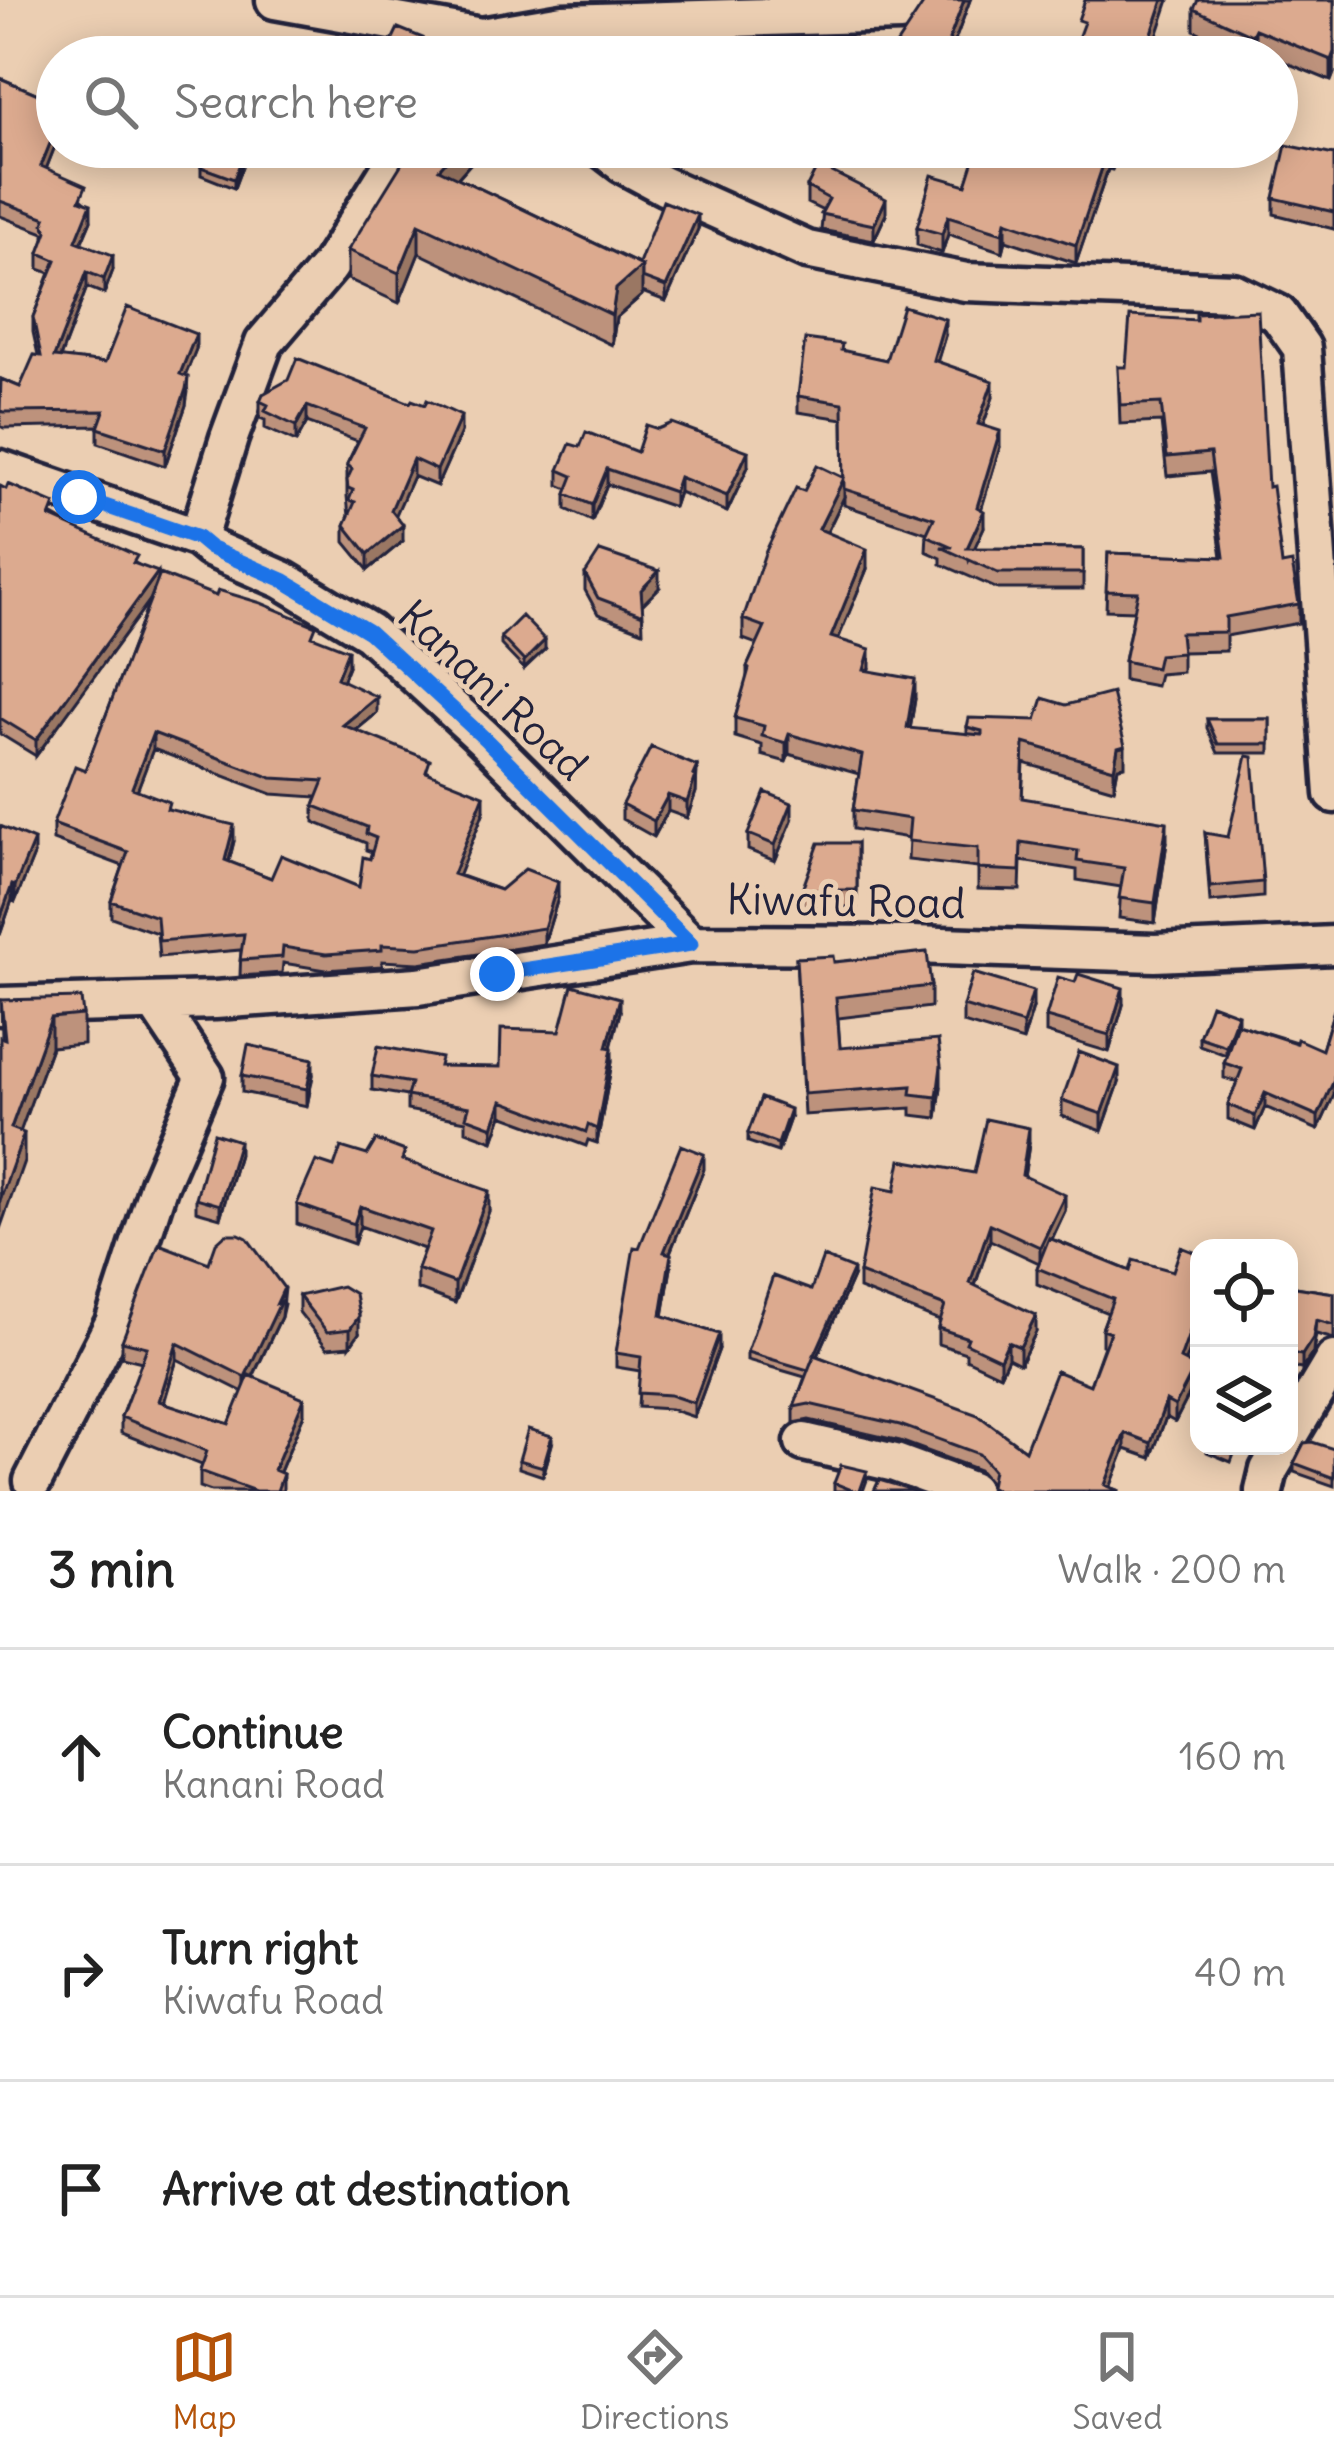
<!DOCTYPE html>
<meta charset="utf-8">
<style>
:root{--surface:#fff;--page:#f2f2f2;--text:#222;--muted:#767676;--line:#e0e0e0;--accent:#b45309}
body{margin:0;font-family:Delius,sans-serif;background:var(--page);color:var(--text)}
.controls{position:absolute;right:36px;bottom:36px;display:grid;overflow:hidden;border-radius:24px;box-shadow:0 6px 30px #0003}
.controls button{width:108px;height:108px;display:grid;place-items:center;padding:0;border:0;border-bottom:3px solid var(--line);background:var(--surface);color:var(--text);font:60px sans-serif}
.stop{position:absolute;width:36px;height:36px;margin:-27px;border:9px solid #1a73e8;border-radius:50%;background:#fff}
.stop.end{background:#1a73e8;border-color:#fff;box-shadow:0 3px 12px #0008}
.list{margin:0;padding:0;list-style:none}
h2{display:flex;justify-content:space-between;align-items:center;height:156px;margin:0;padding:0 48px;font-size:51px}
h2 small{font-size:39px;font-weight:400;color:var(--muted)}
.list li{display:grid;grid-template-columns:78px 1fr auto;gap:36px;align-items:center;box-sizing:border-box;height:216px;padding:0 48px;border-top:3px solid var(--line)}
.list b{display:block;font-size:45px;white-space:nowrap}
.list p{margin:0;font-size:39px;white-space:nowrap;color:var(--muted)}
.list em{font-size:39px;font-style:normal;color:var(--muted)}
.icon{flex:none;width:66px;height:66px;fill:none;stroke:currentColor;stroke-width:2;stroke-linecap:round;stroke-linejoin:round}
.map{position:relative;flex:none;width:1334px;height:1491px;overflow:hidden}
.search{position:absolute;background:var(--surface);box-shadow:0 6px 30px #0003;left:36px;right:36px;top:36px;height:132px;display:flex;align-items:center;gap:30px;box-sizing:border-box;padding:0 42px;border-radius:66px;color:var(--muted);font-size:45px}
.sheet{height:804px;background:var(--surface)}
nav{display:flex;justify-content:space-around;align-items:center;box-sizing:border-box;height:168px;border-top:3px solid var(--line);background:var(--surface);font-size:33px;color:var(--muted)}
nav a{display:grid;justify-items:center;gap:6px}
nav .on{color:var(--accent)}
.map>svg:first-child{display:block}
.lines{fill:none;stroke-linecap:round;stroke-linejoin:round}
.minor-casing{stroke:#22223b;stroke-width:45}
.minor{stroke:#ebceb2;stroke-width:36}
.wall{fill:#bd927b;stroke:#22223b;stroke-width:3;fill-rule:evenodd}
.shaded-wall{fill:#9a7764;stroke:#22223b;stroke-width:3}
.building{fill:#dcaa8f;stroke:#22223b;stroke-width:3;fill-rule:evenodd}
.route{stroke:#1a73e8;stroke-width:15}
.labels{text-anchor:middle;stroke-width:10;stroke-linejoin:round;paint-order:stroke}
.street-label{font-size:42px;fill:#22223b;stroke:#ebceb2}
</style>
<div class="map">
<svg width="1334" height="1491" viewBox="0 0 1334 1491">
<rect width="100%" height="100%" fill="#ebceb2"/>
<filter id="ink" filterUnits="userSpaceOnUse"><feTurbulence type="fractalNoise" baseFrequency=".00833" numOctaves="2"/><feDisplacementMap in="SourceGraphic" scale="24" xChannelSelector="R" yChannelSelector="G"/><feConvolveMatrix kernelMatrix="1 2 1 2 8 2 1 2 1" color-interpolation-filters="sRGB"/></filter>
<g filter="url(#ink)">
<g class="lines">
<!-- minor casing -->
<g class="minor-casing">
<path id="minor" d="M 275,0 L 481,37 L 563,23 L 900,13 L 912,0
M 601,147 L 623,164 L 664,186 L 807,250 L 966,282 L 1233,292 L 1278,314 L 1302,348 L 1334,794
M 0,469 L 198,538 L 210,548 L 283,580 L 369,632 L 484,738 L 691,944
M 198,538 L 229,438 L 264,343 L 329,267 L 404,147
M 0,1006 L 215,1000 L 418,986 L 691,944 L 913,945 L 1155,953 L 1334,945
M 1289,1436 L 1334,1360
M 804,1442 L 895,1463 L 971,1491
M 33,1481 L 114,1323 L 159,1184 L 205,1077 L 155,1002
M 1264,1491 L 1269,1470 L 1283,1446"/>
</g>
<!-- minor -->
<use href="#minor" class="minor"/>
</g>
<!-- wall -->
<path class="wall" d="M 970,0 L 954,43 L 974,57 L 896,57 L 896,45 Z
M 1334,0 L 1334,73 L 1331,81 L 1277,59 L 1277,57 L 1255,50 L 1252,57 L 1194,30 L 1194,9 Z
M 299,41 L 337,54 L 367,57 L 299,57 Z
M 0,78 L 57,102 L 57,141 L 46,169 L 86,202 L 91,220 L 81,243 L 113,270 L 104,294 L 87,287 L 60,358 L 105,363 L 196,349 L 185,376 L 188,392 L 186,405 L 165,466 L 98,443 L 98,426 L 4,428 L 0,426 L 1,379 L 20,387 L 38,355 L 33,332 L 33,317 L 50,273 L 39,269 L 39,253 L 44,240 L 44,233 L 0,216 Z
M 485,147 L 458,178 L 639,264 L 698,229 L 666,301 L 642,292 L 642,295 L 616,318 L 612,345 L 419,253 L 399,303 L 348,279 L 348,250 Z
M 1120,147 L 1112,170 L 1108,169 L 1076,263 L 1006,240 L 1003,252 L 948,234 L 942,253 L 917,245 L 917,227 L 966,185 Z
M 1334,155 L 1334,229 L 1274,214 L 1274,198 Z
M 244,161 L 234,188 L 201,175 L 201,167 Z
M 807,187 L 886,214 L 874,240 L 821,230 L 823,211 L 807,203 Z
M 945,336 L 937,361 L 993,397 L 983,425 L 1000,447 L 981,509 L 984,527 L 974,548 L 1083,549 L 1083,589 L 998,589 L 941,564 L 941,558 L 926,551 L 927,533 L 844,505 L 843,419 L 798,412 L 798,396 L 842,351 L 886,360 Z
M 1118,367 L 1268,487 L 1282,565 L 1299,604 L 1299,623 L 1226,636 L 1226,651 L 1182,652 L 1182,672 L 1159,674 L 1156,686 L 1124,680 L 1124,661 L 1134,611 L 1106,610 L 1108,553 L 1222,557 L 1210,472 L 1167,476 L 1161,422 L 1120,424 Z
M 263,394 L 461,432 L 437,486 L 413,476 L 395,516 L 403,541 L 368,570 L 345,542 L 345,525 L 349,516 L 347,496 L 347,464 L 358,441 L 307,422 L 296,442 L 265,428 L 265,420 L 260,418 L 260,401 Z
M 580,447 L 637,452 L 748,467 L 727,512 L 679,492 L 674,507 L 607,484 L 592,521 L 566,509 L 566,494 L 568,489 L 559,485 L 559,470 Z
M 0,486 L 137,564 L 158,581 L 316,638 L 348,666 L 342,680 L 377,713 L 356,730 L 430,773 L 484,811 L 458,875 L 500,890 L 558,898 L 544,944 L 419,963 L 382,961 L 382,966 L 326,970 L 283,963 L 282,973 L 240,976 L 241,950 L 159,957 L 157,933 L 111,917 L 111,901 L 123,866 L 53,840 L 53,824 L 85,770 L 151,597 L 36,756 L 0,734 ZM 153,749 L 272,794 L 317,797 L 314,806 L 314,822 L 366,843 L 366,850 L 372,852 L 359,887 L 271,878 L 229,862 L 234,841 L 169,809 L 137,790 Z
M 804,491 L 844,497 L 827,532 L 867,569 L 838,639 L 870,668 L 869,671 L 915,699 L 910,729 L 967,734 L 967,727 L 1125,766 L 1118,767 L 1114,789 L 1024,763 L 1022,798 L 1167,842 L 1155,923 L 1119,918 L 1121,887 L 1077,880 L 1077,870 L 1021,861 L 1020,890 L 978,889 L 978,868 L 908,860 L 909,838 L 853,829 L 853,810 L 859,774 L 789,754 L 786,762 L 762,755 L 762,745 L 735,737 L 735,718 L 747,679 L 747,667 L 757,644 L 743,639 L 743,619 Z
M 585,574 L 659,588 L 642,605 L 643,631 L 598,614 L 585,590 Z
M 501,637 L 545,649 L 524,669 L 501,645 Z
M 1207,719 L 1270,719 L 1270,753 L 1218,753 L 1207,728 Z
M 697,766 L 696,792 L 687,818 L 668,811 L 654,837 L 622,819 L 622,804 Z
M 792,820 L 775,861 L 748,850 L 748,834 Z
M 0,826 L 34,855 L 15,902 L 12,900 L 0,935 Z
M 1205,833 L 1263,882 L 1263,897 L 1210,902 Z
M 857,843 L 857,907 L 802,907 L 802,890 Z
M 796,958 L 834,962 L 931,986 L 931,1007 L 838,1018 L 840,1048 L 941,1087 L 937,1118 L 911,1115 L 911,1108 L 804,1115 Z
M 1,1000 L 83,1015 L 83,1044 L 51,1047 L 20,1131 L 24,1161 L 2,1038 Z
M 1123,1005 L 1109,1052 L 1046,1033 L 1046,1017 Z
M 963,1006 L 1033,1008 L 1023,1041 L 963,1023 Z
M 1334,1010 L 1334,1095 L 1318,1130 L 1265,1107 L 1255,1130 L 1228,1119 L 1228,1105 L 1237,1082 L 1224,1078 L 1224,1063 L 1235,1030 L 1226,1055 L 1199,1045 L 1199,1037 L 1237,1024 L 1322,1050 Z
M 620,1012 L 611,1048 L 612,1062 L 597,1143 L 588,1140 L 586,1146 L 502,1115 L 493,1141 L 466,1131 L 466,1121 L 407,1110 L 407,1096 L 372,1090 L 372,1076 L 500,1067 L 560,1031 Z
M 313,1075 L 307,1106 L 242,1092 L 242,1076 Z
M 1119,1083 L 1102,1131 L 1062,1116 L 1062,1100 Z
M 790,1118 L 778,1152 L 748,1142 L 748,1133 Z
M 1029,1144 L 1024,1176 L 1065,1211 L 1052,1239 L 1130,1271 L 1173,1271 L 1199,1254 L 1199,1322 L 1185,1362 L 1195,1383 L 1175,1422 L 1166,1417 L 1151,1458 L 1125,1449 L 1110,1487 L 1120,1491 L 990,1491 L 991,1484 L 979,1470 L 900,1441 L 809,1420 L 794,1423 L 794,1407 L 805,1377 L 747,1360 L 747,1352 L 811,1290 L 853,1277 L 818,1356 L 1025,1450 L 1090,1385 L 1104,1346 L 1102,1345 L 1102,1329 L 1108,1313 L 1037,1284 L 1037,1268 L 1039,1263 L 990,1240 L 975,1286 L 1036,1332 L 1020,1364 L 1008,1358 L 1000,1375 L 966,1359 L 966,1353 L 938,1344 L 938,1328 L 940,1321 L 859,1289 L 859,1273 L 895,1191 L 974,1173 Z
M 239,1154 L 220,1218 L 196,1211 L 196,1198 Z
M 367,1155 L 405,1161 L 489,1211 L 455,1303 L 417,1289 L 417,1269 L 424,1249 L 360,1226 L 354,1244 L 297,1224 L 297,1204 L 334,1167 Z
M 704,1169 L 670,1253 L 671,1268 L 663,1315 L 719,1349 L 694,1417 L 670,1409 L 638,1407 L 640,1371 L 616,1367 L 616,1353 L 639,1248 Z
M 209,1263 L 284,1304 L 281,1317 L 253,1377 L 304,1414 L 280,1472 L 283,1474 L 283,1491 L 211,1491 L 200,1487 L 200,1471 L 202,1465 L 121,1433 L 121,1417 L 142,1362 L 122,1357 L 122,1341 ZM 177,1359 L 243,1392 L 229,1424 L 164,1403 Z
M 1289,1286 L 1334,1293 L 1334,1339 L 1316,1334 L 1313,1352 L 1302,1369 L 1289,1367 Z
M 299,1296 L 359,1333 L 350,1346 L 327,1348 L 299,1312 Z
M 552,1444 L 543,1476 L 519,1468 L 519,1460 Z
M 1207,1446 L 1237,1446 L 1231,1462 L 1207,1452 Z
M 1334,1449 L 1334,1486 L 1294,1472 L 1294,1463 Z
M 867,1480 L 863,1491 L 834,1491 L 834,1483 Z"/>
<!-- shaded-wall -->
<path class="shaded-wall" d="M 964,0 L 970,0 L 949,57 L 949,40 Z
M 1163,0 L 1169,0 L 1150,57 L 1144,57 Z
M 1255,29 L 1255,50 L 1252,57 L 1252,35 Z
M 423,38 L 423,55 L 422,57 L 415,57 Z
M 1334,52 L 1334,73 L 1331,81 L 1331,60 Z
M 57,126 L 57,141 L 41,182 L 41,166 Z
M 459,147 L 485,147 L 439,199 L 439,169 Z
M 1114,147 L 1120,147 L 1112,170 L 1112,152 Z
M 1108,150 L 1108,169 L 1076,263 L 1076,245 Z
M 244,153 L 244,161 L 234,188 L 234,179 Z
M 886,199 L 886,214 L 874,240 L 874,225 Z
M 91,204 L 91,220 L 76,256 L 76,241 Z
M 698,215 L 698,229 L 666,301 L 666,287 Z
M 948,216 L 948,234 L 942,253 L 942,234 Z
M 1006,221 L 1006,240 L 1003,252 L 1003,233 Z
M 419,224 L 419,253 L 399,303 L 399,273 Z
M 113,255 L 113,270 L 104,294 L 104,279 Z
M 642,266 L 642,295 L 616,318 L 612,345 L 612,315 L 616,289 Z
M 87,272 L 87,287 L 54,373 L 54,357 Z
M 945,319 L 945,336 L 933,376 L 933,360 Z
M 196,334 L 196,349 L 180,389 L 180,374 Z
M 188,377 L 186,405 L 165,466 L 165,450 Z
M 993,381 L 993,397 L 978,440 L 978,424 Z
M 307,406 L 307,422 L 296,442 L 296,426 Z
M 461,416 L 461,432 L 437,486 L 437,470 Z
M 1000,431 L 1000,447 L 977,524 L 977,507 Z
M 748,451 L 748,467 L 727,512 L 727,496 Z
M 413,459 L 413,476 L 391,526 L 391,510 Z
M 607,469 L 607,484 L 592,521 L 592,505 Z
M 679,477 L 679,492 L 674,507 L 674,492 Z
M 844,478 L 844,497 L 819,549 L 819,529 Z
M 984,511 L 984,527 L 969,560 L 967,548 Z
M 403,525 L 403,541 L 368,570 L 368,554 Z
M 867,549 L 867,569 L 831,657 L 831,637 Z
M 659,571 L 659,588 L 641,606 L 641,590 Z
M 158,572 L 158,589 L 36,756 L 36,740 Z
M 545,640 L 545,649 L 524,669 L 524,661 Z
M 870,649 L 870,668 L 864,690 L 864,670 Z
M 348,650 L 348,666 L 337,694 L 337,678 Z
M 915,679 L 915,699 L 907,748 L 907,728 Z
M 377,697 L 377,713 L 343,741 L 343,725 Z
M 153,733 L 153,749 L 132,804 L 132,788 Z
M 789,734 L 789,754 L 786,762 L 786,743 Z
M 1125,746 L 1125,766 L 1118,767 L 1114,789 L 1114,769 L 1118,748 Z
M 697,766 L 696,792 L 687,818 L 687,802 L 693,775 Z
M 484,795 L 484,811 L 453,890 L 453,874 Z
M 668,795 L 668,811 L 654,837 L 654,821 Z
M 792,803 L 792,820 L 775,861 L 775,845 Z
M 1167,822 L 1167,842 L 1155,923 L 1155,903 Z
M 234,825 L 234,841 L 225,876 L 225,860 Z
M 34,840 L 34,855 L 15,902 L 15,886 Z
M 558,882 L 558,898 L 544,944 L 544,928 Z
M 12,885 L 12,900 L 0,935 L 0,919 Z
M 1123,988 L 1123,1005 L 1109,1052 L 1109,1035 Z
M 1033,991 L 1033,1008 L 1023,1041 L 1023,1024 Z
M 620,998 L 620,1012 L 607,1061 L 607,1047 Z
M 1238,1014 L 1238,1022 L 1226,1055 L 1226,1046 Z
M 51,1018 L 51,1047 L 11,1157 L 11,1128 Z
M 612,1048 L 612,1062 L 597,1143 L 597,1129 Z
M 313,1059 L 313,1075 L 307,1106 L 307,1089 Z
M 941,1066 L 941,1087 L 937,1118 L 937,1097 Z
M 1119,1067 L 1119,1083 L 1102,1131 L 1102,1114 Z
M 1334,1080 L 1334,1095 L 1318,1130 L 1318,1116 Z
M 1265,1093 L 1265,1107 L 1255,1130 L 1255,1116 Z
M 502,1101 L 502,1115 L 493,1141 L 493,1127 Z
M 790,1109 L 790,1118 L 778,1152 L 778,1144 Z
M 1029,1128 L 1029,1144 L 1022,1192 L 1022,1175 Z
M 24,1133 L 24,1161 L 0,1229 L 0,1200 Z
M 239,1141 L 239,1154 L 220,1218 L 220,1205 Z
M 704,1154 L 704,1169 L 664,1267 L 664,1252 Z
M 489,1191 L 489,1211 L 455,1303 L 455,1283 Z
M 1065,1195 L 1065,1211 L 1040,1263 L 1040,1247 Z
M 360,1206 L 360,1226 L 354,1244 L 354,1224 Z
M 990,1224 L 990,1240 L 970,1300 L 970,1283 Z
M 671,1254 L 671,1268 L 661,1329 L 661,1315 Z
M 853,1269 L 853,1277 L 808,1378 L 808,1370 Z
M 284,1288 L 281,1317 L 245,1393 L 245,1377 Z
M 1199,1306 L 1199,1322 L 1180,1375 L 1180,1359 Z
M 1036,1315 L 1036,1332 L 1020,1364 L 1020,1347 Z
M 359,1316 L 359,1333 L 350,1346 L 350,1329 Z
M 1316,1320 L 1313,1352 L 1302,1369 L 1302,1355 Z
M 719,1334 L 719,1349 L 694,1417 L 694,1403 Z
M 1008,1342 L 1008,1358 L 1000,1375 L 1000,1359 Z
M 177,1343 L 177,1359 L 159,1417 L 159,1401 Z
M 1195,1367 L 1195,1383 L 1175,1422 L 1175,1406 Z
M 304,1398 L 304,1414 L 274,1486 L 274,1470 Z
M 1166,1401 L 1166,1417 L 1151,1458 L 1151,1443 Z
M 1125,1433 L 1125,1449 L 1109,1491 L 1105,1485 Z
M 552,1436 L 552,1444 L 543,1476 L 543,1467 Z"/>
<!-- building -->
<path class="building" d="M 926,0 L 964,0 L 949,40 L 974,57 L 914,57 L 896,45 Z
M 1085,0 L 1163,0 L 1144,57 L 1071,57 L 1084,22 L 1078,20 Z
M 1198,0 L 1334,0 L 1334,52 L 1331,60 L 1255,29 L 1252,35 L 1194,9 Z
M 398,28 L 423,38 L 415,57 L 384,57 Z
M 299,41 L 337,54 L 340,47 L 367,57 L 310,57 Z
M 0,78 L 57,102 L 52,114 L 57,116 L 57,126 L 41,166 L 86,186 L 80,200 L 91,204 L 76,241 L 113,255 L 104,279 L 87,272 L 54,357 L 105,363 L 127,307 L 196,334 L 180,374 L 188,377 L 186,389 L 165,450 L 98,428 L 104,411 L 4,412 L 0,411 L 1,379 L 20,387 L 34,355 L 41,356 L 33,317 L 56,260 L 39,253 L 47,231 L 44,224 L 46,218 L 0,201 Z
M 1286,145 L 1334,155 L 1334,212 L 1274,198 Z
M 208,147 L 228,147 L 244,153 L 234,179 L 201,167 Z
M 412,147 L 459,147 L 439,169 L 642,266 L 616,289 L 612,315 L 419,224 L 399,273 L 348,250 Z
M 978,147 L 1114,147 L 1112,152 L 1108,150 L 1076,245 L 1006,221 L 1003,233 L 948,216 L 942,234 L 917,227 L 932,175 L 966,185 Z
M 818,165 L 886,199 L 874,225 L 821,214 L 829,199 L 807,187 Z
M 663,201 L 698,215 L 666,287 L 642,278 L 642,266 L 639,264 Z
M 903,306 L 945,319 L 933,360 L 993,381 L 978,424 L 1000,431 L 977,507 L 984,511 L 967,548 L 1083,549 L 1083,573 L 998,573 L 941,547 L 953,547 L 926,535 L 934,518 L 844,489 L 843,403 L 798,396 L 805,339 L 842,344 L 841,350 L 886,360 Z
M 1258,311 L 1268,487 L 1272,486 L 1282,565 L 1292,563 L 1299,604 L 1226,617 L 1226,632 L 1180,633 L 1182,653 L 1159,655 L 1156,668 L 1124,661 L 1138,592 L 1106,591 L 1108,553 L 1224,557 L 1210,453 L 1167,457 L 1161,403 L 1120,405 L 1118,367 L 1126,367 L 1130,316 L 1196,320 L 1196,314 Z
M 297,358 L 410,403 L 412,400 L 425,405 L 427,400 L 461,416 L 437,470 L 413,459 L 391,510 L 403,525 L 368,554 L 345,525 L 355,502 L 349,500 L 353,490 L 348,488 L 347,480 L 352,469 L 347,464 L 365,428 L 307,406 L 296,426 L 265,411 L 268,405 L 260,401 L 263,394 L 288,380 Z
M 672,423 L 748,451 L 727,496 L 679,477 L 674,492 L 607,469 L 592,505 L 566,494 L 573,476 L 559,470 L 570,444 L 580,447 L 586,432 L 637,452 L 646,425 L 658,429 Z
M 817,465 L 844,478 L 819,529 L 867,549 L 831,637 L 870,649 L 864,670 L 915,679 L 907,728 L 982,735 L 982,731 L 967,727 L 969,718 L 1036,720 L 1043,698 L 1066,705 L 1112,693 L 1125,746 L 1118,748 L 1114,769 L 1024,743 L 1022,798 L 1167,822 L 1155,903 L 1119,898 L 1124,868 L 1077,861 L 1078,851 L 1021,842 L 1020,871 L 978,869 L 978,848 L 908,841 L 910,819 L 853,810 L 862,755 L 789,734 L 786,743 L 762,736 L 764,726 L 735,718 L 749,669 L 747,667 L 765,627 L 743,619 L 765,553 L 796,488 L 804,491 Z
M 8,484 L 55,504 L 50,517 L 137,556 L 133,563 L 158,572 L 36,740 L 0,718 L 0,486 L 6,489 Z
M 600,551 L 659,571 L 641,590 L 643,615 L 598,598 L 585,574 Z
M 160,574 L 216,596 L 218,590 L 261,603 L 316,626 L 312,636 L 348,650 L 337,678 L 377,697 L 343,725 L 430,760 L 426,772 L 484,795 L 453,874 L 500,890 L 525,869 L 558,882 L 544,928 L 419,947 L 382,945 L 382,950 L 326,954 L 283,947 L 282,957 L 240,960 L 244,934 L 159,941 L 157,917 L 111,901 L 128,852 L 53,824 L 75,766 L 85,770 ZM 153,733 L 272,778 L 324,781 L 314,806 L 367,827 L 366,834 L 376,838 L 370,859 L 363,857 L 359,887 L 281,855 L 271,878 L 225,860 L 234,825 L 167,809 L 169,802 L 132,788 Z
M 522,616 L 545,640 L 524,661 L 501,637 Z
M 1207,719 L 1270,719 L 1270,744 L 1218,744 Z
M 651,747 L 697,766 L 693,775 L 696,776 L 687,802 L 668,795 L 654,821 L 622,804 Z
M 1247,756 L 1253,757 L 1263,882 L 1210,887 L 1205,833 L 1228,837 Z
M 765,792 L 792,803 L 775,845 L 748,834 Z
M 0,826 L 34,840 L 15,886 L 12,885 L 0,919 Z
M 819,843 L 857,843 L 857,890 L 802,890 Z
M 927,952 L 931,986 L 836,997 L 840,1048 L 938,1040 L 941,1066 L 937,1097 L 911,1094 L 912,1086 L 804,1094 L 796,958 L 833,956 L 834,962 Z
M 973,973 L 1033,991 L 1023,1024 L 963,1006 Z
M 1078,974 L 1123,988 L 1109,1035 L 1046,1017 L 1058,977 L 1075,982 Z
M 572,985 L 620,998 L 607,1047 L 612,1048 L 597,1129 L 588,1125 L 586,1132 L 502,1101 L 493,1127 L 466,1117 L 469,1107 L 407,1096 L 411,1083 L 372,1076 L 378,1046 L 441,1058 L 439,1066 L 500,1067 L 501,1029 L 560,1031 Z
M 81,998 L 83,1015 L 51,1018 L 11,1128 L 24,1133 L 0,1200 L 0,1037 L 5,1039 L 1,1000 Z
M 1211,1004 L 1238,1014 L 1226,1046 L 1199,1037 Z
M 1334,1010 L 1334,1080 L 1318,1116 L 1265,1093 L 1255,1116 L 1228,1105 L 1242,1069 L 1224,1063 L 1237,1024 L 1296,1043 L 1297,1039 L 1322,1050 Z
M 248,1045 L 313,1059 L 307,1089 L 242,1076 Z
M 1079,1052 L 1119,1067 L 1102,1114 L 1062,1100 Z
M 761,1098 L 790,1109 L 778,1144 L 748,1133 Z
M 986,1119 L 1029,1128 L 1022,1175 L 1065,1195 L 1040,1247 L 990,1224 L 970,1283 L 1036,1315 L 1020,1347 L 1008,1342 L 1000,1359 L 966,1343 L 968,1338 L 938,1328 L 945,1306 L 859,1273 L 875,1187 L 895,1191 L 901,1160 L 974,1173 Z
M 214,1133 L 239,1141 L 220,1205 L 196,1198 Z
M 376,1140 L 405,1151 L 402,1160 L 489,1191 L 455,1283 L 417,1269 L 431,1231 L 360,1206 L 354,1224 L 297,1204 L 316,1161 L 334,1167 L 341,1147 L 367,1155 Z
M 681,1145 L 704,1154 L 664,1252 L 671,1254 L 661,1315 L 719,1334 L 694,1403 L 670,1395 L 638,1393 L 641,1357 L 616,1353 L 634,1247 L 639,1248 Z
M 226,1234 L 239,1234 L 247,1238 L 284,1288 L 277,1303 L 281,1301 L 245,1377 L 177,1343 L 159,1401 L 229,1424 L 249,1375 L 304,1398 L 274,1470 L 283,1474 L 277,1491 L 255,1491 L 200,1471 L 207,1451 L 121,1417 L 147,1347 L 122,1341 L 159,1244 L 209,1263 L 216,1243 Z
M 1049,1238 L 1130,1271 L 1133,1260 L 1173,1271 L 1181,1247 L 1199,1254 L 1199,1306 L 1180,1359 L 1195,1367 L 1175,1406 L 1166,1401 L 1151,1443 L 1125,1433 L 1105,1485 L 1120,1491 L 997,1491 L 990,1486 L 993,1470 L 979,1454 L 900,1425 L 809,1404 L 794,1407 L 814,1355 L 978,1415 L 1025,1450 L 1056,1371 L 1090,1385 L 1110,1332 L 1102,1329 L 1113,1299 L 1037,1268 Z
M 823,1257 L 853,1269 L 808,1370 L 747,1352 L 773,1276 L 811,1290 Z
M 342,1286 L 355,1294 L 359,1316 L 350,1329 L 327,1332 L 299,1296 Z
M 1289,1286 L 1334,1293 L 1334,1325 L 1316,1320 L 1313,1338 L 1302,1355 L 1289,1353 Z
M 528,1429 L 552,1436 L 543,1467 L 519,1460 Z
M 1312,1442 L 1334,1449 L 1334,1478 L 1294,1463 L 1304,1443 Z
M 1212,1446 L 1234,1446 L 1231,1453 Z
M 841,1465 L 867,1471 L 860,1491 L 854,1491 L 834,1483 Z
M 879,1480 L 913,1490 L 913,1491 L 874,1491 Z"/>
</g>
<g class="lines" filter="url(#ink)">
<!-- route -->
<path class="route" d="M 79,497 L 198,538 L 210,548 L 283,580 L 369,632 L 484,738 L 691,944 L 497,974"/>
</g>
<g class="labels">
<!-- street labels -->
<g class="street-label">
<text transform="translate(493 690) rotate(43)" y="15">Kanani Road</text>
<text transform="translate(846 901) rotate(1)" y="15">Kiwafu Road</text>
</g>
</g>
</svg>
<div class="controls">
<button><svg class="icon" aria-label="locate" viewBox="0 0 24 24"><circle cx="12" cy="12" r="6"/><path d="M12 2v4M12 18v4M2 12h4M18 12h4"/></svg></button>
<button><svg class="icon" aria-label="layers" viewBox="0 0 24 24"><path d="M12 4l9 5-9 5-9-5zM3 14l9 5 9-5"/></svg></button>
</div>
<div class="stop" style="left:79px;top:497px"></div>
<div class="stop end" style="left:497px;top:974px"></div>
<div class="search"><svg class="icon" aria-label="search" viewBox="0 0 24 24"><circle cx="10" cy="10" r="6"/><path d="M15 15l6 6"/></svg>Search here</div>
</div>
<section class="sheet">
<h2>3 min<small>Walk · 200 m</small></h2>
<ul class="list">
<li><svg class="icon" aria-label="ahead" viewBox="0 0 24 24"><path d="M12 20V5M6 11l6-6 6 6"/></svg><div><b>Continue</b><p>Kanani Road</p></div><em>160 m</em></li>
<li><svg class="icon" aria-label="right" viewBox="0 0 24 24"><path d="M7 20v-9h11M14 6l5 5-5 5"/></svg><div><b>Turn right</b><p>Kiwafu Road</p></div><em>40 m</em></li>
<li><svg class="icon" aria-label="arrive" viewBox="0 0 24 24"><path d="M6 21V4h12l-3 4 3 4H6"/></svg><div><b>Arrive at destination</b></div></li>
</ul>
</section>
<nav>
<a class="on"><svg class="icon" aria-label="map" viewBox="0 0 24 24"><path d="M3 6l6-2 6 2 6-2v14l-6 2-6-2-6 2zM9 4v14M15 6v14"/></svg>Map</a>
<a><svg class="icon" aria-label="directions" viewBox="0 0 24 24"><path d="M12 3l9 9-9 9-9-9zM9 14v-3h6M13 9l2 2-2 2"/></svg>Directions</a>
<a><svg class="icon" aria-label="saved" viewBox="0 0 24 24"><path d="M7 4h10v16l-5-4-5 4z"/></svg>Saved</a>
</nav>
